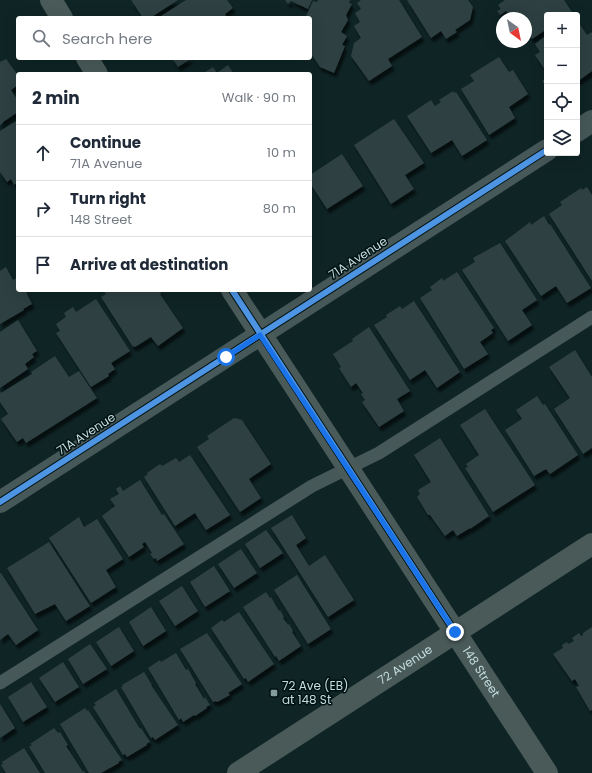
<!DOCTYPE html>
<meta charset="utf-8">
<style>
:root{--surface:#fff;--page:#f6f6f7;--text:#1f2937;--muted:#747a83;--line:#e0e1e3}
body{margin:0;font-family:Poppins,sans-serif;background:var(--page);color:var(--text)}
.controls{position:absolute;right:12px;top:12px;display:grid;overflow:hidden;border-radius:4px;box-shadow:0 4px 16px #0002}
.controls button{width:36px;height:36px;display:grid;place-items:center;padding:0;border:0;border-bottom:1px solid var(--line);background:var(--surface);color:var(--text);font:20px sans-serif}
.compass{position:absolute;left:496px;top:12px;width:36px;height:36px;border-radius:50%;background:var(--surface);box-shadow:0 4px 16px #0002;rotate:147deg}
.stop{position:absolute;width:12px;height:12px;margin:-9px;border:3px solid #1a73e8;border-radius:50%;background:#fff}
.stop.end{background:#1a73e8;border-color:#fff;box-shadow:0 1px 4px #0008}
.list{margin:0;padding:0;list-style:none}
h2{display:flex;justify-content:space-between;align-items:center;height:52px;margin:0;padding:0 16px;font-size:17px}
h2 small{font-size:13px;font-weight:400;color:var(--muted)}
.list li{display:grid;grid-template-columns:26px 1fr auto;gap:12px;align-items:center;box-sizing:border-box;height:56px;padding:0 16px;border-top:1px solid var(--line)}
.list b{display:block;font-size:15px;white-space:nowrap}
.list p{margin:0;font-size:13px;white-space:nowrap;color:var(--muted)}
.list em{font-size:13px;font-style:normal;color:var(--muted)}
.icon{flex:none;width:22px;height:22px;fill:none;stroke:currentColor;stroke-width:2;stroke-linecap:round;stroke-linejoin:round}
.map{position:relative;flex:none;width:592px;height:773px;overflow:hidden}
.search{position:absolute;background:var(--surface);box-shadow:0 4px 16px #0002;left:16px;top:16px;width:296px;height:44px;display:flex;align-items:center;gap:10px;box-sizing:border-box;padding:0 14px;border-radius:4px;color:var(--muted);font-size:15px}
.panel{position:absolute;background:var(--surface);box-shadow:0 4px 16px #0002;left:16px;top:72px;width:296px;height:220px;border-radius:4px}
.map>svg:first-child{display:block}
.building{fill:#2e4142;filter:url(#shadow)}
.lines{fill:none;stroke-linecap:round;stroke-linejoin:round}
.lane{stroke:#475859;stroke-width:13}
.street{stroke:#475859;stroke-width:22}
.secondary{stroke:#495a59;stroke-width:22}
.cycleway-casing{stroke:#021214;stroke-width:8}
.cycleway{stroke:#4d94e3;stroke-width:6}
.route{stroke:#1a73e8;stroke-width:5}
.poi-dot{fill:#859c9d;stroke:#021214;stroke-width:1.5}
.labels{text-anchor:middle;stroke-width:3;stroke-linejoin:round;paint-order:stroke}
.street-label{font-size:12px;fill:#c4dcde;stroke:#021214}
.poi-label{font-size:12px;fill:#c4dcde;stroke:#021214;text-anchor:start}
</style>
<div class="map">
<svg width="592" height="773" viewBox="0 0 592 773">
<defs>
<filter id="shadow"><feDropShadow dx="2.5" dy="4.5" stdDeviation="1" flood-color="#0009"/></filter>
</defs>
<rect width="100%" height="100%" fill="#0f2425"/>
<!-- building -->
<path class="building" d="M 131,0 L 178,0 L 150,18 L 143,18 Z
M 186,0 L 227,0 L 233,8 L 225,14 L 227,18 L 158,18 Z
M 285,0 L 312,0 L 308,9 L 291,1 L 288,4 Z
M 318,0 L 350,0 L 349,3 L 352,4 L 346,15 L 348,20 L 341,32 L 347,36 L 342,45 L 345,46 L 334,73 L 320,67 L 310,52 L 310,18 L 305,18 L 313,1 L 317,2 Z
M 361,0 L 399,0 L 422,37 L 388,59 L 392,66 L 369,81 L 351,56 L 354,43 L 361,38 L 354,26 L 360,22 L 355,13 L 361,9 L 357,3 Z
M 407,0 L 468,0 L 473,7 L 470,20 L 455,30 L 457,32 L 446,39 L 441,31 L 431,38 Z
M 505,0 L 564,0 L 572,12 L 568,15 L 547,15 L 547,29 L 532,39 L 526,30 L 526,18 L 511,18 L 506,11 L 500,15 L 497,11 L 501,9 L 498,5 Z
M 577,20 L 587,35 L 592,32 L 592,71 L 577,82 Z
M 547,35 L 547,73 L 535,55 L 540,52 L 535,44 Z
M 499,57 L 509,72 L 513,70 L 528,94 L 509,107 L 515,118 L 489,135 L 461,89 L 474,81 L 470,75 Z
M 172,58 L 192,58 L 178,67 Z
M 6,59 L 18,75 L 18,85 L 11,90 L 18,101 L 18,112 L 3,122 L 3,123 L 0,125 L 0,62 Z
M 228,65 L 234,74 L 202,74 L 213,67 L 217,73 Z
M 547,78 L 547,88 L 542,81 Z
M 453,91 L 454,93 L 456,92 L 487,140 L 462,156 L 452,140 L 431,153 L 407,116 L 431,100 L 435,106 L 441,102 L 439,100 Z
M 394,119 L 424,163 L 405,175 L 414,189 L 391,204 L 354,145 Z
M 18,120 L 18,182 L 14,185 L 11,179 L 7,182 L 0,172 L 0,131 Z
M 342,154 L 363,186 L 327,209 L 310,183 L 310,175 Z
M 587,187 L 592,195 L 592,281 L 549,214 L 562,205 L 560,202 L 581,188 L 582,190 Z
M 544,216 L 549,225 L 550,224 L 591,288 L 567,303 L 556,286 L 541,296 L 505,241 L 530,222 L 531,225 Z
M 500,243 L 537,300 L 522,310 L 532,325 L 508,341 L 462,270 L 475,262 L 473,258 Z
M 6,267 L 13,280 L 18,277 L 18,290 L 25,290 L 32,304 L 23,309 L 24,310 L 0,324 L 0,271 Z
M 457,272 L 494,328 L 491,330 L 493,333 L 480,342 L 488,354 L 464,369 L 420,298 L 432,290 L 430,287 L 442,278 L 443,281 Z
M 103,290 L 159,290 L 161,293 L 160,294 L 183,328 L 158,346 L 151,337 L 135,347 L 134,346 L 133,347 L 101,297 L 106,294 Z
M 96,299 L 130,351 L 111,363 L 115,369 L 108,374 L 109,376 L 91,387 L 56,333 L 60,331 L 56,324 L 66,317 L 64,313 L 73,307 L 76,312 Z
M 414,301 L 460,372 L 437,388 L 425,370 L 410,380 L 374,325 L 387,317 L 386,315 L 400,306 L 402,309 Z
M 18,320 L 37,351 L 32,354 L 34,357 L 25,364 L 28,369 L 0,388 L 0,332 Z
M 369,327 L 410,391 L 397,399 L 404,411 L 379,427 L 362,402 L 365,400 L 361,394 L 363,393 L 356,383 L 351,387 L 339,368 L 341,367 L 333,354 L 353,341 L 352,339 Z
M 575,350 L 592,377 L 592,448 L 583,454 L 554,409 L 570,398 L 549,367 Z
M 55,356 L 69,377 L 79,371 L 97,398 L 26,443 L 23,438 L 17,442 L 1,419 L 8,414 L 0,402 L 0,391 L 1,393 L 32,374 L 31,372 Z
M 537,396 L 543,405 L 545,404 L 578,455 L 550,474 L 546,469 L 534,476 L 505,430 L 522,419 L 516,410 Z
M 485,409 L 535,485 L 493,512 L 465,468 L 468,467 L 466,464 L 479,455 L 460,425 Z
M 234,418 L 242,420 L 271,464 L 249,479 L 261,498 L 240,512 L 197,447 L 209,439 L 207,436 Z
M 440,438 L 489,516 L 470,529 L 470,528 L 457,536 L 453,530 L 445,536 L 430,515 L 428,515 L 417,497 L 420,494 L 418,490 L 431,482 L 414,455 Z
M 190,455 L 230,515 L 206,530 L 195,513 L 175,526 L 144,477 L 148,474 L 147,473 L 160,464 L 162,466 L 176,458 L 179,462 Z
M 140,480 L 162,515 L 164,514 L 184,544 L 157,561 L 156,558 L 154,559 L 150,554 L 152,553 L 145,542 L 142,544 L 144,547 L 129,557 L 102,516 L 115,506 L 110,499 L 119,494 L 116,489 L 120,486 L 123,491 Z
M 292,515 L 306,538 L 296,545 L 309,566 L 325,555 L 354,600 L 328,617 L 271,528 Z
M 79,517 L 84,527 L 97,519 L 123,559 L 106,570 L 116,587 L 91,603 L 49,538 Z
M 266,530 L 283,553 L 260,568 L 245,544 Z
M 49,542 L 90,606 L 66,621 L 55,604 L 35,614 L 7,568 Z
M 241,549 L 257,573 L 234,588 L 218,564 Z
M 214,566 L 230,591 L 205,607 L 190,582 Z
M 0,573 L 1,573 L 38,630 L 16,645 L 8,634 L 0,640 Z
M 297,575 L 331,629 L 308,644 L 274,590 Z
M 182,586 L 198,611 L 175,626 L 159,601 Z
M 266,592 L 270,598 L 271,597 L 279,611 L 280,610 L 284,617 L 283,618 L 288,625 L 289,624 L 293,631 L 292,632 L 301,646 L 279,661 L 276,656 L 275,657 L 243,607 Z
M 151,607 L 166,631 L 143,646 L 129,622 Z
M 239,612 L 274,664 L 248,682 L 246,678 L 244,679 L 211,628 L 222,620 L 224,622 Z
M 119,627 L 134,651 L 111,666 L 96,642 Z
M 592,627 L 592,710 L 590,711 L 576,687 L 579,686 L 575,679 L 572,681 L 553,654 L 563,648 L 562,645 L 567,642 L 568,644 L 574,641 L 572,638 L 579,633 L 581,636 L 583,635 L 583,633 Z
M 207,633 L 242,684 L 228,693 L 230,695 L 217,702 L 216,701 L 213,702 L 180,649 Z
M 90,644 L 107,669 L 83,684 L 68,659 Z
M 176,653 L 186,670 L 188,669 L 196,683 L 195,684 L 204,699 L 205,697 L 210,705 L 206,707 L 207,708 L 195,716 L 194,715 L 183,722 L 181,718 L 179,720 L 148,668 L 160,660 L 161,662 Z
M 63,662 L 79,687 L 55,702 L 39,678 Z
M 144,672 L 152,685 L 151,685 L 178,725 L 155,740 L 153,737 L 151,738 L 121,687 L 123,687 L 122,685 Z
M 31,682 L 47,707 L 23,722 L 8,697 Z
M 116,689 L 140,729 L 141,728 L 150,742 L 146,744 L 147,745 L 127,757 L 125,754 L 123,755 L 93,707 L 96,705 L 94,703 Z
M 0,704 L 15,728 L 0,738 Z
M 85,708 L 87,711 L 88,710 L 122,760 L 118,762 L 119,763 L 101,773 L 89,773 L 60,724 Z
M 54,728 L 58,733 L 60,732 L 68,745 L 66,746 L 83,772 L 84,771 L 85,773 L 45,773 L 29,747 L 32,745 L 30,744 Z
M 24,748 L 40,773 L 6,773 L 1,765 L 3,764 L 2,762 Z"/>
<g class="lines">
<!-- lane -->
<path class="lane" d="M 0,683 L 312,486 L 379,453 L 592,317"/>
<!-- street -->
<path class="street" d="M 577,131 L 592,121
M 0,502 L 547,150"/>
<!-- secondary -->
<g class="secondary">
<path d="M 51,0 L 62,18"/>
<path d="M 87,58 L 97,74"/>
<path id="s1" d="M 232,290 L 547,773"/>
<path id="s2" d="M 238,773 L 592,544"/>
</g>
<!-- cycleway casing -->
<g class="cycleway-casing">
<path id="cycleway" d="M 232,290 L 455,632
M 0,502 L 547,150"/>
</g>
<!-- cycleway -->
<use href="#cycleway" class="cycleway"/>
</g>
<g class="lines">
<!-- route -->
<path class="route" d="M 226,357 L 260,335 L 455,632"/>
</g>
<!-- markers -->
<rect class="poi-dot" x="270" y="689" width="8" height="8" rx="2"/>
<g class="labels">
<!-- street labels -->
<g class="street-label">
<text transform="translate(358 258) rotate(-33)" y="4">71A Avenue</text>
<text transform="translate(86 434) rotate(-33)" y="4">71A Avenue</text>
<text dy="4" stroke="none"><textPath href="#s2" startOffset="199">72 Avenue</textPath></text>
<text dy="4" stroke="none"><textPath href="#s1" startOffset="456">148 Street</textPath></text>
</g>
<!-- poi labels -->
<g class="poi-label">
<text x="282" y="690">72 Ave (EB)<tspan x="282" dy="14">at 148 St</tspan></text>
</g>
</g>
</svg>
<div class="controls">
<button>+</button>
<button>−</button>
<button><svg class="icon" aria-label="locate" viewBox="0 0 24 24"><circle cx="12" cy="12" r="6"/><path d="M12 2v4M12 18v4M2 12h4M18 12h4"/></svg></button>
<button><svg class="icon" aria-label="layers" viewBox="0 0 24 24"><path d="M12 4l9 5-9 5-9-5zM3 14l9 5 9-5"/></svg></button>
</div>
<svg class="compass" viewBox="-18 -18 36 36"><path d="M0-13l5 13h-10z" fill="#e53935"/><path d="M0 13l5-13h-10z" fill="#747a83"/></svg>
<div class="stop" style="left:226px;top:357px"></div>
<div class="stop end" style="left:455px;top:632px"></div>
<div class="search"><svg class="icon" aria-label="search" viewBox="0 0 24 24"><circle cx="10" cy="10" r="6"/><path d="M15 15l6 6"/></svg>Search here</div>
<section class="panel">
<h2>2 min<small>Walk · 90 m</small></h2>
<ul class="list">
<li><svg class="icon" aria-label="ahead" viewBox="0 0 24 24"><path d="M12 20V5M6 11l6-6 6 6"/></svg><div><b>Continue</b><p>71A Avenue</p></div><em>10 m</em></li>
<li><svg class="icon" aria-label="right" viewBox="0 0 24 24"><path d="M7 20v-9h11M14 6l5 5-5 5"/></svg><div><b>Turn right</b><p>148 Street</p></div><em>80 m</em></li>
<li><svg class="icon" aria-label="arrive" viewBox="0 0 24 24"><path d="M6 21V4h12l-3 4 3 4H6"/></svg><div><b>Arrive at destination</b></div></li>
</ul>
</section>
</div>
